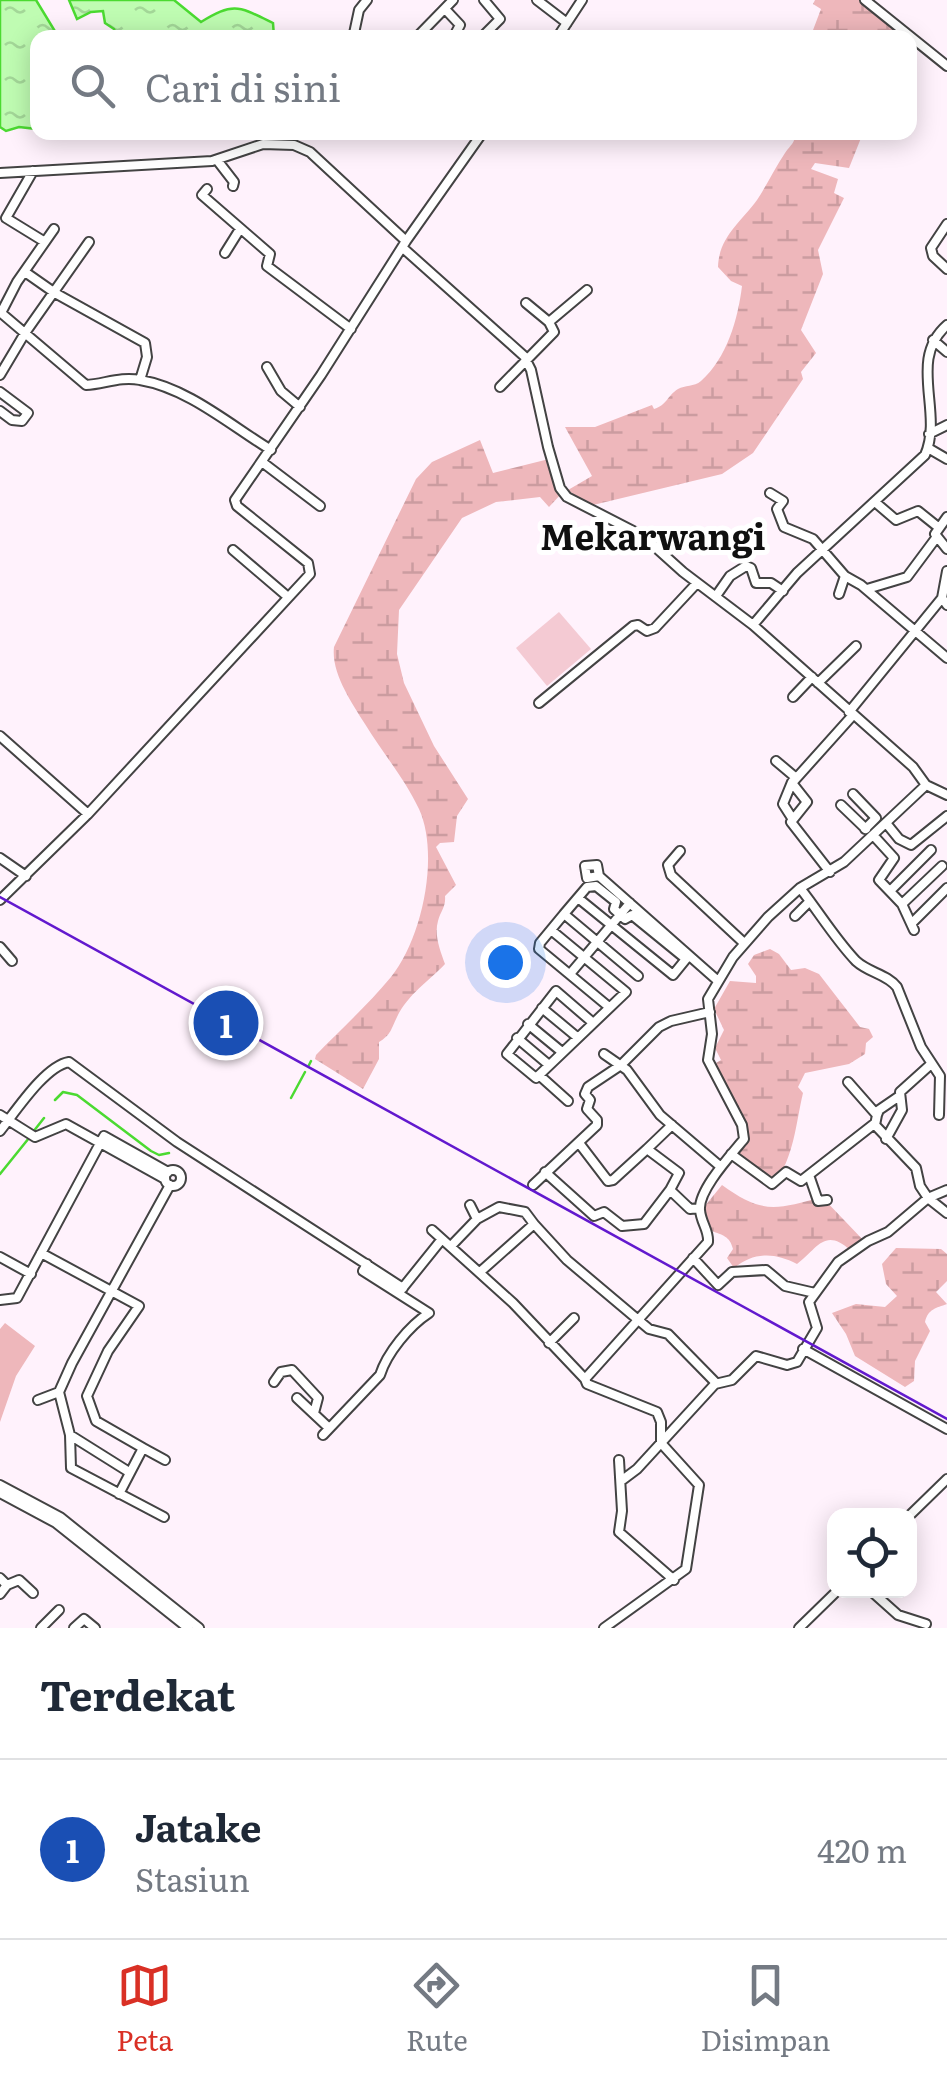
<!DOCTYPE html>
<html lang="id">
<style>
:root{--surface:#fff;--page:#f2f2f3;--text:#1f2937;--muted:#747a83;--line:#e0e1e3;--accent:#d93025}
body{margin:0;font-family:Literata,serif;background:var(--page);color:var(--text)}
.controls{position:absolute;right:30px;bottom:30px;display:grid;overflow:hidden;border-radius:20px;box-shadow:0 5px 25px #0003}
.controls button{width:90px;height:90px;display:grid;place-items:center;padding:0;border:0;border-bottom:2px solid var(--line);background:var(--surface);color:var(--text);font:50px sans-serif}
.you{position:absolute;left:505px;top:962px;width:35px;height:35px;margin:-25px;border:8px solid #fff;border-radius:50%;background:#1a73e8;box-shadow:0 0 0 15px #1a73e833}
.badge{display:grid;place-items:center;width:65px;height:65px;border-radius:50%;background:var(--accent);color:#fff;font-size:32px;font-weight:700}
.pin{position:absolute;translate:-50% -50%;border:5px solid #fff;box-shadow:0 2px 10px #0006}
.list{margin:0;padding:0;list-style:none}
h2{display:flex;justify-content:space-between;align-items:center;height:130px;margin:0;padding:0 40px;font-size:42px}
h2 small{font-size:32px;font-weight:400;color:var(--muted)}
.list li{display:grid;grid-template-columns:65px 1fr auto;gap:30px;align-items:center;box-sizing:border-box;height:180px;padding:0 40px;border-top:2px solid var(--line)}
.list b{display:block;font-size:38px;white-space:nowrap}
.list p{margin:0;font-size:32px;white-space:nowrap;color:var(--muted)}
.list em{font-size:32px;font-style:normal;color:var(--muted)}
.icon{flex:none;width:55px;height:55px;fill:none;stroke:currentColor;stroke-width:2;stroke-linecap:round;stroke-linejoin:round}
.map{position:relative;flex:none;width:947px;height:1628px;overflow:hidden}
.search{position:absolute;background:var(--surface);box-shadow:0 5px 25px #0003;left:30px;right:30px;top:30px;height:110px;display:flex;align-items:center;gap:25px;box-sizing:border-box;padding:0 35px;border-radius:20px;color:var(--muted);font-size:38px}
.sheet{height:310px;background:var(--surface)}
nav{display:flex;justify-content:space-around;align-items:center;box-sizing:border-box;height:140px;border-top:2px solid var(--line);background:var(--surface);font-size:28px;color:var(--muted)}
nav a{display:grid;justify-items:center;gap:5px}
nav .on{color:var(--accent)}
.map>svg:first-child{display:block}
.wetland{fill:url(#wetland-marsh)}
.park{fill:#eeb7bb}
.pitch{fill:#f4cad3}
.water{fill:url(#water-ripples);stroke:#4bda31;stroke-width:2.5}
.lines{fill:none;stroke-linecap:round;stroke-linejoin:round}
.stream{stroke:#4bda31;stroke-width:2.5}
.minor-casing{stroke:#434343;stroke-width:12}
.minor{stroke:#fff;stroke-width:8}
.rail{stroke:#6219ce;stroke-width:2.5}
.labels{text-anchor:middle;stroke-width:10;stroke-linejoin:round;paint-order:stroke}
.quarter-label{font-size:35px;font-weight:bold;fill:#101010;stroke:#fff}
</style>
<div class="map">
<svg width="947" height="1628" viewBox="0 0 947 1628">
<defs>
<pattern id="wetland-marsh" width="20" height="14" patternUnits="userSpaceOnUse" patternTransform="scale(2.5)"><rect width="20" height="14" fill="#eeb7bb"/><path d="M1 5h8M5 5V1M11 12h8M15 12V8" fill="none" stroke="#cb9ca0"/></pattern>
<pattern id="water-ripples" width="26" height="14" patternUnits="userSpaceOnUse" patternTransform="scale(2.5)"><rect width="26" height="14" fill="#bffcb2"/><path d="M2 4q2-2 4 0t4 0M15 11q2-2 4 0t4 0" fill="none" stroke="#a3d798"/></pattern>
</defs>
<rect width="100%" height="100%" fill="#fff2fc"/>
<!-- wetland -->
<path class="wetland" d="M 815,0 L 863,0 L 898,31 L 892,37 L 810,38 L 821,9 L 813,4 Z
M 795,133 L 863,133 L 849,168 L 815,163 L 811,169 L 838,179 L 834,193 L 844,198 L 818,250 L 823,274 L 801,330 L 816,353 L 801,372 L 803,379 L 753,453 L 722,474 L 593,505 L 585,503 L 568,490 L 592,476 L 565,427 L 595,427 L 652,405 L 654,409 C 667,405 667,396 678,389 C 685,385 694,387 701,381 C 727,358 738,319 742,286 L 731,281 L 718,267 C 719,237 740,223 757,200 C 767,185 775,168 785,153 C 791,144 795,144 795,133 Z
M 480,440 L 493,473 L 549,459 L 562,493 L 549,507 L 540,497 L 496,502 L 462,518 L 399,610 L 397,654 L 404,683 L 434,746 L 468,799 L 457,816 L 454,842 L 440,843 L 436,847 L 456,885 L 445,896 C 446,907 441,910 438,921 C 434,935 440,950 445,964 C 429,981 408,994 397,1017 C 391,1029 391,1035 379,1042 L 379,1059 L 363,1089 L 315,1059 L 316,1055 C 340,1030 368,1005 391,977 C 422,939 440,855 419,809 C 405,779 382,752 365,724 C 352,703 331,673 334,647 L 416,479 L 432,462 Z
M 770,949 L 779,954 L 791,970 L 805,968 L 819,974 L 860,1027 L 869,1029 L 873,1037 L 866,1043 L 865,1054 L 849,1064 L 805,1073 L 798,1087 L 803,1093 C 796,1122 794,1159 774,1183 L 736,1155 L 746,1142 L 747,1131 L 716,1063 L 721,1060 L 715,1048 L 724,1030 L 714,1009 L 730,981 L 756,983 L 756,976 L 748,964 L 754,955 Z
M 722,1185 C 762,1214 775,1210 822,1197 L 865,1242 L 851,1251 C 824,1226 817,1250 797,1264 C 774,1252 754,1252 734,1268 L 727,1258 L 733,1249 C 730,1236 722,1235 712,1231 L 704,1207 Z
M 896,1248 L 941,1249 L 947,1254 L 947,1281 L 936,1292 L 947,1304 C 936,1308 928,1309 925,1322 L 930,1331 L 915,1361 L 914,1381 L 905,1387 L 855,1356 L 846,1334 L 832,1313 L 856,1304 L 885,1307 L 897,1296 L 886,1284 L 882,1264 Z"/>
<!-- park -->
<path class="park" d="M 5,1323 L 35,1346 L 16,1376 L 0,1422 L 0,1329 Z"/>
<!-- pitch -->
<path class="pitch" d="M 559,612 L 591,649 L 547,686 L 516,648 Z"/>
<!-- water -->
<path class="water" d="M 0,0 L 36,0 L 56,33 L 71,33 L 76,37 L 38,38 L 37,129 L 19,127 L 6,131 L 0,127 Z
M 69,0 L 174,0 L 201,22 C 234,2 238,6 273,23 L 274,37 L 117,37 L 114,29 L 105,23 L 103,11 L 91,12 L 77,19 Z"/>
<g class="lines">
<!-- stream -->
<path class="stream" d="M 309,1065 L 311,1061
M 291,1098 L 305,1072
M 55,1100 L 63,1092 L 77,1095 L 151,1151 L 159,1155 L 169,1153
M 33,1132 L 44,1118
M 0,1174 L 29,1138"/>
<!-- minor casing -->
<g class="minor-casing">
<path id="minor" d="M 537,0 L 567,23
M 865,0 L 947,66
M 445,9 L 460,25 L 453,38
M 353,38 L 359,10 L 367,0
M 416,38 L 453,0
M 481,38 L 500,19 L 484,0
M 557,38 L 582,0
M 217,160 L 234,182 L 233,186
M 33,171 L 6,218 L 45,242
M 0,173 L 212,161 L 263,144 L 294,145 L 310,152 L 406,241
M 207,189 L 202,195 L 270,254 L 267,266 L 351,329
M 947,224 L 931,248 L 933,256 L 947,269
M 403,248 L 524,356 L 531,370 L 548,447 L 560,488 L 567,497 L 643,536 L 683,572 L 753,625 L 913,767 L 926,785
M 225,253 L 240,229
M 25,272 L 55,293 L 145,343 L 147,357 L 140,380
M 0,312 L 86,385 C 104,384 121,376 140,380 C 188,388 230,425 271,450
M 1,313 L 17,282 L 54,229
M 549,322 L 587,290
M 933,340 L 947,352
M 267,367 L 281,391 L 300,407
M 0,375 L 25,333 L 89,242
M 500,387 L 554,332 L 549,322 L 526,303
M 0,392 L 28,413 L 22,421 L 12,420 L 0,411
M 929,434 L 947,425
M 928,448 L 947,459
M 262,462 L 320,506
M 770,493 L 783,501 L 777,509 L 784,527 L 813,539 L 845,576 L 839,594
M 875,502 L 896,520 L 918,511 L 938,527
M 947,517 L 935,534 L 947,549
M 233,550 L 288,597
M 947,571 L 942,598 L 947,605
M 845,576 L 861,585 L 947,658
M 867,589 L 907,577 L 936,538
M 716,596 L 730,576 L 746,566 L 751,568 L 756,583 L 771,583 L 783,591
M 753,625 L 797,573 L 925,455 C 944,412 907,360 947,325
M 818,683 L 856,646
M 793,697 L 812,677
M 539,703 L 633,626 L 638,625 L 647,631 L 655,628 L 697,583
M 849,712 L 942,598
M 0,736 L 88,814
M 776,761 L 795,777
M 926,785 L 947,795
M 853,794 L 876,818 L 865,829
M 841,805 L 866,829
M 792,818 L 783,804 L 792,782
M 886,823 L 899,839 L 911,845 L 947,816
M 873,835 L 894,858 L 879,880 L 902,904 L 914,930
M 680,851 L 668,865 L 671,875 L 744,943
M 0,858 L 26,876
M 830,872 L 791,822 L 807,802 L 792,783 L 853,715
M 599,876 L 587,878 L 585,866 L 597,865 L 599,876 L 718,981
M 800,888 C 819,912 835,939 856,961 C 869,973 887,974 897,987 L 921,1047 L 940,1076 L 939,1115
M 890,891 L 931,850
M 578,898 L 673,975 L 686,959 L 632,915 L 625,919 L 614,909 L 616,902 L 596,886 L 587,887 L 564,914 L 638,976
M 0,900 L 88,814 L 310,574 L 308,563 L 237,506 L 235,500 L 321,375 L 406,241 L 483,132
M 902,904 L 942,866
M 564,914 L 540,943 L 539,949 L 609,1007
M 795,916 L 810,901
M 913,922 L 947,888
M 551,930 L 626,992 L 536,1078 L 507,1054 L 556,991 L 592,1022
M 0,947 L 12,961
M 570,974 L 630,903
M 542,1008 L 577,1037
M 528,1024 L 562,1052
M 517,1038 L 549,1065
M 604,1054 L 627,1070 L 660,1115 L 721,1167
M 539,1075 L 568,1101
M 848,1082 L 877,1115 L 875,1125 L 916,1168 L 920,1186 L 928,1198 L 947,1213
M 0,1115 L 35,1137 L 66,1124 L 165,1179
M 877,1115 L 879,1110 L 898,1097
M 0,1131 C 16,1111 45,1066 69,1062 L 177,1142 L 403,1288
M 886,1139 L 902,1110 L 900,1092 L 930,1065
M 579,1143 L 608,1181 L 613,1180 L 647,1149 L 679,1173 L 670,1190 L 690,1209 L 700,1208
M 647,1149 L 672,1125
M 731,1154 L 772,1184 L 786,1172 L 801,1181 L 874,1124
M165 1178a8 8 0 1 1 16 0a8 8 0 1 1-16 0Z
M 545,1172 L 594,1216 L 604,1212 L 622,1226 L 644,1224 L 670,1190
M 809,1175 L 818,1201 L 827,1200
M 533,1185 L 597,1125 L 597,1120 L 587,1109 L 590,1100 L 585,1094 L 588,1087 L 621,1065 L 659,1027 L 671,1021 L 710,1012
M 477,1219 L 499,1207 L 525,1212 L 534,1224
M 432,1230 L 513,1303 L 585,1379
M 451,1246 L 477,1219 L 470,1205
M 41,1253 L 139,1306 L 108,1351 L 87,1396 L 96,1421 L 143,1448
M 0,1257 L 31,1274
M 693,1258 L 718,1285 L 732,1272 L 766,1270 L 785,1286 L 815,1293
M 480,1272 L 534,1224 L 567,1260 L 649,1329 L 668,1334 L 716,1383
M 401,1290 L 442,1239
M 0,1300 L 17,1298 L 104,1136 L 168,1172
M 549,1343 L 574,1318
M 803,1349 L 947,1429
M 274,1382 L 281,1372 L 292,1370 L 318,1398 L 314,1413
M 297,1398 L 329,1428
M 38,1400 L 59,1392
M 70,1435 L 71,1468 L 164,1517
M 323,1435 L 380,1375 C 387,1353 409,1326 429,1313 L 363,1271 L 367,1264
M 619,1460 L 622,1511 L 619,1532 L 674,1580
M 129,1472 L 70,1435 L 59,1392 L 72,1363 L 170,1185
M 621,1481 L 637,1469 L 715,1384 L 732,1380 L 756,1356 L 787,1365 L 797,1362 L 817,1328 L 809,1302 L 838,1262 L 868,1241 L 888,1232 L 928,1198 L 947,1190
M 0,1485 L 60,1517 L 199,1628
M 0,1493 L 56,1523 L 188,1628
M 119,1494 L 143,1448 L 165,1460
M 909,1516 L 947,1479
M 0,1578 L 7,1585 L 0,1594
M 7,1585 L 19,1580 L 33,1593
M 870,1590 L 898,1615 L 926,1624
M 41,1628 L 59,1610
M 74,1628 L 84,1619 L 95,1628
M 604,1628 L 686,1569 L 699,1485 L 661,1443 L 661,1422 L 657,1412 L 587,1384 L 585,1379 L 708,1242 C 709,1230 701,1223 700,1210 C 698,1190 731,1155 744,1139 L 742,1125 L 708,1060 L 712,1034 L 708,999 L 733,957 L 768,917 L 800,888 L 844,862 L 926,785
M 799,1628 L 838,1590"/>
</g>
<!-- minor -->
<use href="#minor" class="minor"/>
<!-- rail -->
<path class="rail" d="M 0,897 L 947,1419"/>
</g>
<g class="labels">
<!-- quarter labels -->
<g class="quarter-label">
<text x="653" y="550">Mekarwangi</text>
</g>
</g>
</svg>
<div class="controls">
<button><svg class="icon" aria-label="locate" viewBox="0 0 24 24"><circle cx="12" cy="12" r="6"/><path d="M12 2v4M12 18v4M2 12h4M18 12h4"/></svg></button>
</div>
<div class="you"></div>
<div class="pin badge" style="left:226px;top:1023px;background:#1a4fb4">1</div>
<div class="search"><svg class="icon" aria-label="search" viewBox="0 0 24 24"><circle cx="10" cy="10" r="6"/><path d="M15 15l6 6"/></svg>Cari di sini</div>
</div>
<section class="sheet">
<h2>Terdekat<small></small></h2>
<ul class="list">
<li><span class="badge" style="background:#1a4fb4">1</span><div><b>Jatake</b><p>Stasiun</p></div><em>420 m</em></li>
</ul>
</section>
<nav>
<a class="on"><svg class="icon" aria-label="map" viewBox="0 0 24 24"><path d="M3 6l6-2 6 2 6-2v14l-6 2-6-2-6 2zM9 4v14M15 6v14"/></svg>Peta</a>
<a><svg class="icon" aria-label="directions" viewBox="0 0 24 24"><path d="M12 3l9 9-9 9-9-9zM9 14v-3h6M13 9l2 2-2 2"/></svg>Rute</a>
<a><svg class="icon" aria-label="saved" viewBox="0 0 24 24"><path d="M7 4h10v16l-5-4-5 4z"/></svg>Disimpan</a>
</nav>
